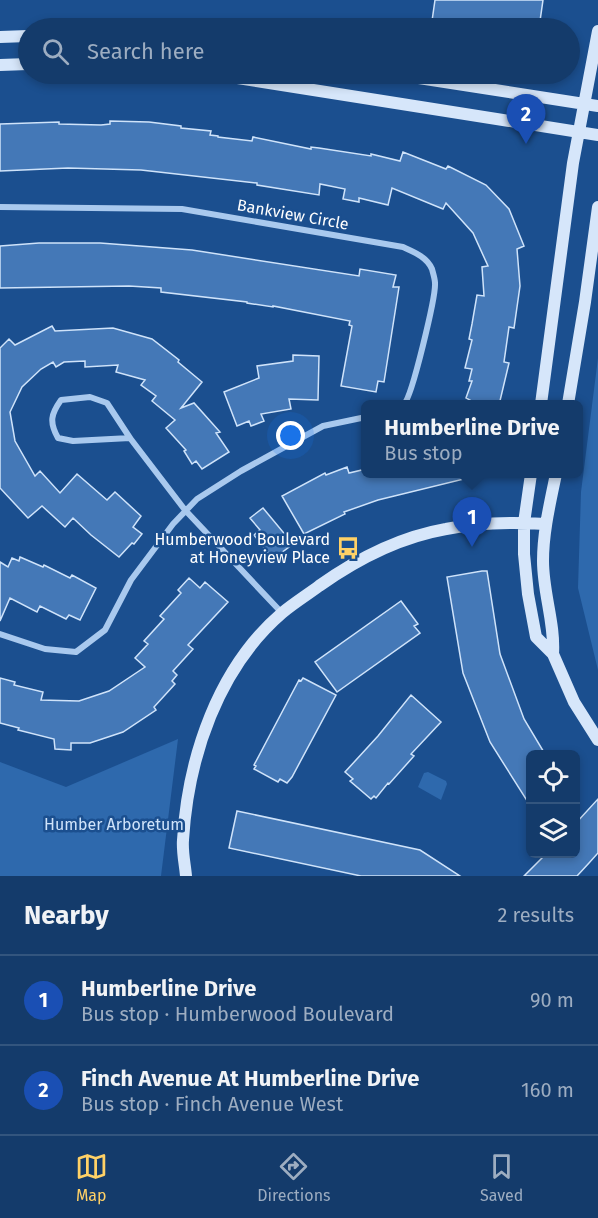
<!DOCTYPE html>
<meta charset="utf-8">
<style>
:root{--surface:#143b6b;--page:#1d4271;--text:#f1f3f6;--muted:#9dadc1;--line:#33557e;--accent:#ffd166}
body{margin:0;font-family:"Fira Sans",sans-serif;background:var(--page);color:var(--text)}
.controls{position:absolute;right:18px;bottom:18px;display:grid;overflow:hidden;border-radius:9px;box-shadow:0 3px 9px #0003}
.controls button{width:54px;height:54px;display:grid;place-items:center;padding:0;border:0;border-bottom:2px solid var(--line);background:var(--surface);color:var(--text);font:30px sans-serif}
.you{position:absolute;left:291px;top:436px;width:21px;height:21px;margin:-15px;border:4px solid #fff;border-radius:50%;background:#1a73e8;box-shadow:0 0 0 9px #1a73e833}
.badge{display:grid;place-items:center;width:39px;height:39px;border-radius:50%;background:var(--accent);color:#fff;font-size:20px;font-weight:700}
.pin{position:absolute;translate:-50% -50px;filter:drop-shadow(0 2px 3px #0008)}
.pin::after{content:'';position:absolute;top:32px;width:21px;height:18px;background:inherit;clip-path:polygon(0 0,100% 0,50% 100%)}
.popup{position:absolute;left:361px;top:400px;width:222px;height:78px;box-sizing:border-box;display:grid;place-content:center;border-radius:9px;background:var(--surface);filter:drop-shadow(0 2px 4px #0005);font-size:20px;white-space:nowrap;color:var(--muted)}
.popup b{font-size:22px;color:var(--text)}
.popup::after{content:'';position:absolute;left:50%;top:100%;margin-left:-12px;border:12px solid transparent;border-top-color:var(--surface)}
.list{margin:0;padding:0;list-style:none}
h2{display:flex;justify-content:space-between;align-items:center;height:78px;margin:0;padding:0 24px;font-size:26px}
h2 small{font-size:20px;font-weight:400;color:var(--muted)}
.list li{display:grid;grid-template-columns:39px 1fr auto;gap:18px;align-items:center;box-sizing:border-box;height:90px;padding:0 24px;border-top:2px solid var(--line)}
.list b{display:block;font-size:22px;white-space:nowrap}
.list p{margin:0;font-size:20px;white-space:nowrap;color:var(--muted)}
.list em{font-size:20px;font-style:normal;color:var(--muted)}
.icon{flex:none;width:33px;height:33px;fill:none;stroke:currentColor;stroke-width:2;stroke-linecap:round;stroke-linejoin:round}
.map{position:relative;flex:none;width:598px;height:876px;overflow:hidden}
.search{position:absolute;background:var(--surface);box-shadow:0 3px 9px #0003;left:18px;right:18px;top:18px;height:66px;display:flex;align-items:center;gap:15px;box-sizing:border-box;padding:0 21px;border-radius:33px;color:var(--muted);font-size:22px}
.sheet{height:258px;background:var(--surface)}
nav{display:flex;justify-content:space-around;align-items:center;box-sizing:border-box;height:84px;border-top:2px solid var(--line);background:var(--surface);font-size:16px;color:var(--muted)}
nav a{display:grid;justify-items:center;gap:3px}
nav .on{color:var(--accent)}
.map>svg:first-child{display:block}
.green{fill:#2e69ad}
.building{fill:#4478b7;stroke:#cfe3fa;stroke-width:1.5}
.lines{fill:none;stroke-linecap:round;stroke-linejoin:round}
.street{stroke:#a9c9ee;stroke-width:6}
.secondary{stroke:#d6e6fa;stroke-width:12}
.labels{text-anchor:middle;stroke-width:5;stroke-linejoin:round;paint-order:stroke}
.street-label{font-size:16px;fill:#fff;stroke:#1b4f8f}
.poi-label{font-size:16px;fill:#fff;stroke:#1b4f8f;text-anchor:end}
.park-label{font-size:16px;fill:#cfe3fa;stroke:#1b4f8f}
</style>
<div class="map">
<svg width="598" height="876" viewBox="0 0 598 876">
<rect width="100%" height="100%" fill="#1b4f8f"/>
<!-- green -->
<path class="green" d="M 598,358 L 598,670 L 578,588 L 581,492 Z
M 178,739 L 161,876 L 0,876 L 0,762 L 66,787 Z
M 428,772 L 446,781 L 447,784 L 441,800 L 418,787 L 424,773 Z"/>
<!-- building -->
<path class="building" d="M 435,0 L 543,0 L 539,28 L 431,28 Z
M 110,121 L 149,122 L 181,126 L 181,128 L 211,131 L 210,135 L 218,136 L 218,137 L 252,141 L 253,137 L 311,149 L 311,147 L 319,148 L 371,156 L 371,154 L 400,161 L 403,152 L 446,169 L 448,166 L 486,185 L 509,209 L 524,246 L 517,249 L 520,286 L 514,328 L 509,327 L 504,362 L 509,363 L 499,405 L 468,405 L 470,400 L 466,398 L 472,381 L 469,381 L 472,369 L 465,368 L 472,340 L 469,339 L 472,324 L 477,295 L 484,296 L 482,267 L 488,266 L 473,233 L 446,203 L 443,209 L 392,188 L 388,205 L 359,198 L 359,202 L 343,199 L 345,189 L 320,184 L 319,195 L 257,185 L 257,183 L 141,170 L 68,168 L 0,171 L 0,124 L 59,122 L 59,124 L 101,125 L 110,124 Z
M 39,243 L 100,243 L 192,250 L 359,276 L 360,269 L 396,275 L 393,287 L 399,287 L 384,382 L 378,381 L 376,392 L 341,386 L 352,326 L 349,325 L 350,321 L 273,306 L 273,307 L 247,303 L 247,302 L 161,292 L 161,288 L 129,286 L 0,288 L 0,246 Z
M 52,326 L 55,331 L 113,328 L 152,339 L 179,360 L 178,362 L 202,382 L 181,408 L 194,403 L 220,432 L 216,433 L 229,452 L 202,469 L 196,461 L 192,464 L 184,451 L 186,450 L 166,428 L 175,420 L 152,401 L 156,396 L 141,385 L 145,380 L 116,372 L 118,365 L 85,367 L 85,361 L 64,362 L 56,367 L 53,362 L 41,369 L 22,387 L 10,412 L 15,441 L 35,476 L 40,471 L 60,493 L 77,474 L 107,500 L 115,492 L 141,516 L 133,527 L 142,534 L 134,544 L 132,543 L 119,557 L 91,535 L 73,518 L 65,527 L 42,506 L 28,518 L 0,488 L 0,348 L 9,339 L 15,345 Z
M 293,355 L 319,356 L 318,400 L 289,399 L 291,409 L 261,414 L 264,421 L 251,426 L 249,421 L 237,426 L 224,392 L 259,378 L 257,366 L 293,361 Z
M 347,467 L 349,473 L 366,469 L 366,474 L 467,474 L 468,478 L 378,500 L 344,512 L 345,514 L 304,534 L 282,496 L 325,473 L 326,475 Z
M 263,508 L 293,544 L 273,559 L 254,535 L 260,530 L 250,518 Z
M 20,557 L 43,567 L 44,565 L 70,578 L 72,575 L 96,588 L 80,620 L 69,615 L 66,619 L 40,606 L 37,612 L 10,598 L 0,621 L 0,562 L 8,567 L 12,558 L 19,561 Z
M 482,571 L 487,571 L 500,654 L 524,719 L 545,754 L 531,754 L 531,807 L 490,742 L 463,673 L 447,577 Z
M 189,578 L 200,588 L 205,582 L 228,602 L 188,645 L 193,649 L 173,671 L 177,675 L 172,681 L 175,684 L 154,707 L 156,710 L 123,732 L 90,743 L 71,743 L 71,750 L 55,749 L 54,739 L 18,730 L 19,728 L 0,723 L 0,678 L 15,682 L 14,685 L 43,692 L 41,700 L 79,701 L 109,691 L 145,667 L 135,658 L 148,644 L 144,641 L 164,619 L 160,616 L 181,593 L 178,590 Z
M 401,601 L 418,624 L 414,626 L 420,633 L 337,692 L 315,662 Z
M 303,678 L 336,695 L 292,777 L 287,783 L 280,779 L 278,782 L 254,769 L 256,766 L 254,765 L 299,680 L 301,681 Z
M 411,695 L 441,722 L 411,754 L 414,756 L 389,784 L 388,783 L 376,798 L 374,796 L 371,799 L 350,781 L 353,779 L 345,772 L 378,736 Z
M 598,799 L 598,853 L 589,863 L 577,876 L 524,876 L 546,854 L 576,854 L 576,823 Z
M 237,811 L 420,850 L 460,876 L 361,876 L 229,848 Z"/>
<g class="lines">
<!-- street -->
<path class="street" d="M 0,207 L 182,209 L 403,247 C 414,252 427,257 432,269 C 433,273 435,279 435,283 C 436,296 412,397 404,404
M 130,438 L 73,441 L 58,438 C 49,422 51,414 61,400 L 90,397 L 107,403 L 130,438 L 185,510 L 282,613
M 0,634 L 45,649 L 76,652 L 105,630 L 131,580 L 173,524 L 197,499 L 241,471 L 323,426 L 366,417"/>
<!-- secondary -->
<path class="secondary" d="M 0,37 L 28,36
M 0,65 L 28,64
M 212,74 L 598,135
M 393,74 L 598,106
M 541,404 L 573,163 L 598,31
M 568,404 L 585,302 L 598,207
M 531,474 L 524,523 L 524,554 L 528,594 L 536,637 L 553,654 L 574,702 L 598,740
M 553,654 C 555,623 543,593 543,561 C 543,532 550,503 556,474
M 186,876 C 185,864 182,852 183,840 C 188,757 218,668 282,613 C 294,603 307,595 319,586 C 357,559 400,537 446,529 C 480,522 513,522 546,524"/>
</g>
<!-- icons -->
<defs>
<g id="bus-bare" transform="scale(1.8)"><path d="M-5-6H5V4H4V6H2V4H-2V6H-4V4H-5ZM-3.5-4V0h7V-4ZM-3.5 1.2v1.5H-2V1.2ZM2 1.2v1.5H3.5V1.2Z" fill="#ffd166" stroke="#1b4f8f" stroke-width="2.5" paint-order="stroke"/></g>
</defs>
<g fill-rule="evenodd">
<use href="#bus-bare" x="348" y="548"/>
</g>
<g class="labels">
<!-- street labels -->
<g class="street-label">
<text transform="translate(293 214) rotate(10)" y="6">Bankview Circle</text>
</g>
<!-- poi labels -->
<g class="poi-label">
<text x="330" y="545">Humberwood Boulevard<tspan x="330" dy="18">at Honeyview Place</tspan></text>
</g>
<!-- park labels -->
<g class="park-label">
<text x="114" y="830">Humber Arboretum</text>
</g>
</g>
</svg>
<div class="controls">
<button><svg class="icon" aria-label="locate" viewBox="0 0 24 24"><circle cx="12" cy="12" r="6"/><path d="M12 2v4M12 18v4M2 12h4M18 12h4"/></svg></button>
<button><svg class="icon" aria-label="layers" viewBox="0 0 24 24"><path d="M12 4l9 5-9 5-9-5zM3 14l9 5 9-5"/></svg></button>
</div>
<div class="you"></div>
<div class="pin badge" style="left:472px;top:547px;background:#1a4fb4">1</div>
<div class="popup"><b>Humberline Drive</b>Bus stop</div>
<div class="pin badge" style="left:526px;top:144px;background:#1a4fb4">2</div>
<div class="search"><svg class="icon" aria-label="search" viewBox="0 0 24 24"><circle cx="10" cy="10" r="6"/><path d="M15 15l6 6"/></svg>Search here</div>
</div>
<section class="sheet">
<h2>Nearby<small>2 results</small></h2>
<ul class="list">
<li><span class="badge" style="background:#1a4fb4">1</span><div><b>Humberline Drive</b><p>Bus stop · Humberwood Boulevard</p></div><em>90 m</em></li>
<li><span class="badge" style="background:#1a4fb4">2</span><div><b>Finch Avenue At Humberline Drive</b><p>Bus stop · Finch Avenue West</p></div><em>160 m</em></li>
</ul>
</section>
<nav>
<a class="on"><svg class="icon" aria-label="map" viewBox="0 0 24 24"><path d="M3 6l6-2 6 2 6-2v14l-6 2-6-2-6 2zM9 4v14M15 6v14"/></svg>Map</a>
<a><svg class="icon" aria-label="directions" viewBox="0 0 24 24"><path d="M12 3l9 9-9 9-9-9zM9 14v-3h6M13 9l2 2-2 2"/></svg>Directions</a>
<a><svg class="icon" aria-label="saved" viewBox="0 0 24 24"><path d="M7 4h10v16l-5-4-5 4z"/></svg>Saved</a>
</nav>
